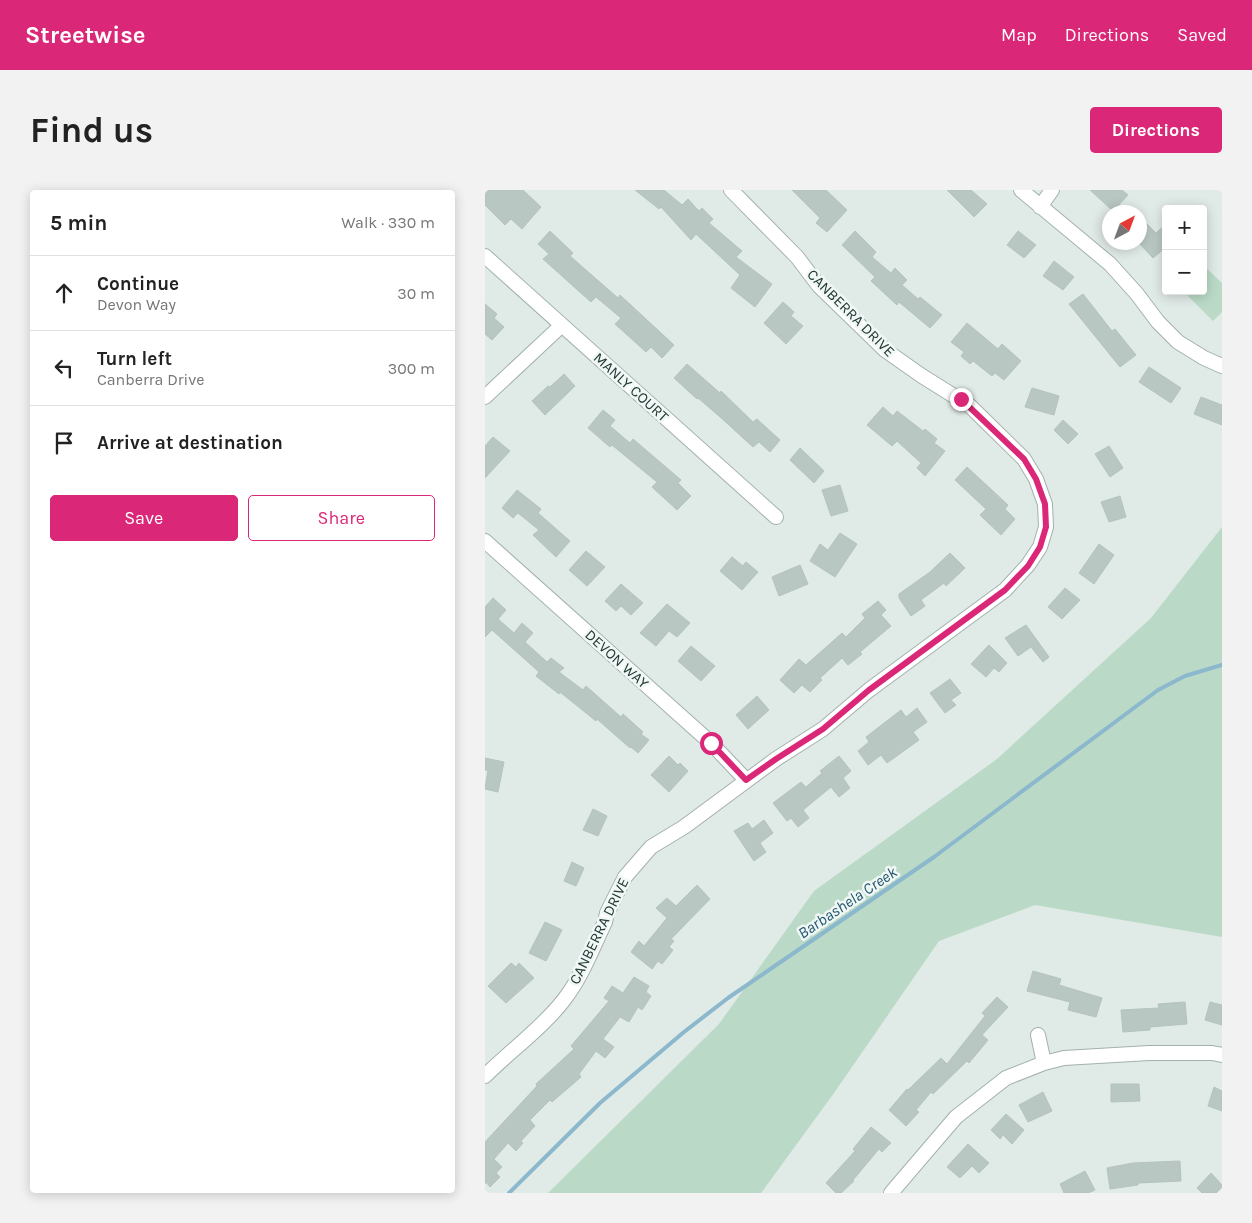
<!DOCTYPE html>
<meta charset="utf-8">
<style>
:root{--surface:#fff;--page:#f2f2f2;--text:#222;--muted:#767676;--line:#e0e0e0;--accent:#db2777}
body{margin:0;font-family:Karla,sans-serif;background:var(--page);color:var(--text)}
.controls{position:absolute;right:15px;top:15px;display:grid;overflow:hidden;border-radius:5px;box-shadow:0 2px 12px #0003}
.controls button{width:45px;height:45px;display:grid;place-items:center;padding:0;border:0;border-bottom:1px solid var(--line);background:var(--surface);color:var(--text);font:25px sans-serif}
.compass{position:absolute;left:617px;top:15px;width:45px;height:45px;border-radius:50%;background:var(--surface);box-shadow:0 2px 12px #0003;rotate:41deg}
.stop{position:absolute;width:15px;height:15px;margin:-11px;border:4px solid #db2777;border-radius:50%;background:#fff}
.stop.end{background:#db2777;border-color:#fff;box-shadow:0 1px 5px #0008}
.list{margin:0;padding:0;list-style:none}
h2{display:flex;justify-content:space-between;align-items:center;height:65px;margin:0;padding:0 20px;font-size:21px}
h2 small{font-size:16px;font-weight:400;color:var(--muted)}
.list li{display:grid;grid-template-columns:32px 1fr auto;gap:15px;align-items:center;box-sizing:border-box;height:75px;padding:0 20px;border-top:1px solid var(--line)}
.list b{display:block;font-size:19px;white-space:nowrap}
.list p{margin:0;font-size:16px;white-space:nowrap;color:var(--muted)}
.list em{font-size:16px;font-style:normal;color:var(--muted)}
.actions{display:flex;gap:10px;padding:15px 20px}
.actions a{flex:1;padding:11px 0;border:1px solid var(--accent);border-radius:5px;text-align:center;font-size:18px;color:var(--accent)}
.actions .main{background:var(--accent);color:#fff}
.icon{flex:none;width:28px;height:28px;fill:none;stroke:currentColor;stroke-width:2;stroke-linecap:round;stroke-linejoin:round}
.map{position:relative;flex:none;width:737px;height:1003px;overflow:hidden;border-radius:5px}
header{display:flex;align-items:center;gap:30px;box-sizing:border-box;height:70px;padding:0 25px;background:var(--accent);color:#fff}
header strong{font-size:24px}
nav{display:flex;gap:28px;margin-inline-start:auto;font-size:18px}
.intro{display:flex;align-items:center;justify-content:space-between;box-sizing:border-box;height:120px;padding:0 30px}
h1{margin:0;font-size:35px}
.button{padding:12px 22px;border-radius:5px;background:var(--accent);color:#fff;font-size:18px;font-weight:700}
main{display:flex;gap:30px;padding:0 30px}
aside{flex:1;background:var(--surface);border-radius:5px;box-shadow:0 2px 12px #0003}
.map>svg:first-child{display:block}
.green{fill:#badac7}
.lines{fill:none;stroke-linecap:round;stroke-linejoin:round}
.stream{stroke:#8bb8cc;stroke-width:4}
.building{fill:#b9c7c3;stroke:#b3c3bf}
.minor-casing{stroke:#a3b1ae;stroke-width:16}
.minor{stroke:#fff;stroke-width:14}
.route{stroke:#db2777;stroke-width:6}
.labels{text-anchor:middle;stroke-width:5;stroke-linejoin:round;paint-order:stroke}
.street-label{font-size:15px;fill:#223936;stroke:#f0f7f4}
.water-label{font-size:16px;font-style:italic;fill:#215770;stroke:#f0f7f4}
</style>
<header>
<strong>Streetwise</strong>
<nav><a>Map</a><a>Directions</a><a>Saved</a></nav>
</header>
<div class="intro"><h1>Find us</h1><a class="button">Directions</a></div>
<main>
<aside>
<h2>5 min<small>Walk · 330 m</small></h2>
<ul class="list">
<li><svg class="icon" aria-label="ahead" viewBox="0 0 24 24"><path d="M12 20V5M6 11l6-6 6 6"/></svg><div><b>Continue</b><p>Devon Way</p></div><em>30 m</em></li>
<li><svg class="icon" aria-label="left" viewBox="0 0 24 24"><path d="M17 20v-9H6M10 6l-5 5 5 5"/></svg><div><b>Turn left</b><p>Canberra Drive</p></div><em>300 m</em></li>
<li><svg class="icon" aria-label="arrive" viewBox="0 0 24 24"><path d="M6 21V4h12l-3 4 3 4H6"/></svg><div><b>Arrive at destination</b></div></li>
</ul>
<div class="actions"><a class="main">Save</a><a>Share</a></div>
</aside>
<div class="map">
<svg width="737" height="1003" viewBox="0 0 737 1003">
<rect width="100%" height="100%" fill="#e0eae7"/>
<!-- green -->
<path class="green" d="M 718,75 L 737,93 L 737,122 L 728,131 L 698,101 L 718,101 Z
M 737,337 L 737,747 L 550,715 L 454,751 L 349,903 L 276,1003 L 63,1003 L 234,834 L 329,701 L 512,569 L 666,428 Z"/>
<g class="lines">
<!-- stream -->
<path class="stream" d="M 24,1003 L 115,913 L 199,842 L 243,808 L 449,667 L 673,500 L 700,486 L 737,475"/>
</g>
<!-- building -->
<path class="building" d="M 0,0 L 38,0 L 56,17 L 37,39 L 26,29 L 20,35 L 0,15 Z
M 150,0 L 179,0 L 197,15 L 203,9 L 214,21 L 217,18 L 228,29 L 224,33 L 257,61 L 251,67 L 287,94 L 270,117 L 246,98 L 255,85 L 211,44 L 206,50 L 176,17 L 174,19 Z
M 307,0 L 341,0 L 362,20 L 342,42 L 331,33 L 335,28 Z
M 462,0 L 486,0 L 502,14 L 489,27 Z
M 605,0 L 637,0 L 643,5 L 628,21 Z
M 654,26 L 671,43 L 681,34 L 681,57 L 668,68 L 654,53 Z
M 65,41 L 88,63 L 85,66 L 133,108 L 135,105 L 189,155 L 177,168 L 166,157 L 161,162 L 130,134 L 136,128 L 111,107 L 106,112 L 58,69 L 64,64 L 53,54 Z
M 370,41 L 391,62 L 387,67 L 406,83 L 410,78 L 422,90 L 417,95 L 433,109 L 435,107 L 457,125 L 445,138 L 414,112 L 412,115 L 386,91 L 390,87 L 357,55 Z
M 533,41 L 551,55 L 539,68 L 522,55 Z
M 569,71 L 589,87 L 578,100 L 558,86 Z
M 598,104 L 627,141 L 630,139 L 651,165 L 635,177 L 584,114 Z
M 298,112 L 309,122 L 306,126 L 318,136 L 301,154 L 279,133 Z
M 0,114 L 12,124 L 9,128 L 19,137 L 7,150 L 0,144 Z
M 482,133 L 513,159 L 517,154 L 536,171 L 519,190 L 510,183 L 507,186 L 488,171 L 485,174 L 476,166 L 479,162 L 466,152 Z
M 202,174 L 235,203 L 236,201 L 268,232 L 272,229 L 295,250 L 285,262 L 274,252 L 268,257 L 234,226 L 213,208 L 212,209 L 189,188 Z
M 664,177 L 696,198 L 686,213 L 654,192 Z
M 79,184 L 90,196 L 60,225 L 47,211 L 63,196 L 65,197 Z
M 547,198 L 574,206 L 569,225 L 540,217 Z
M 716,207 L 737,215 L 737,235 L 709,224 Z
M 398,217 L 408,226 L 412,221 L 438,241 L 440,239 L 452,249 L 449,253 L 460,261 L 440,286 L 432,278 L 436,273 L 412,251 L 407,256 L 382,235 Z
M 118,220 L 130,230 L 125,236 L 145,253 L 148,249 L 196,290 L 193,293 L 206,306 L 192,320 L 167,297 L 172,292 L 127,255 L 125,257 L 103,238 Z
M 578,230 L 593,244 L 583,254 L 569,240 Z
M 8,247 L 25,261 L 0,288 L 0,256 Z
M 624,256 L 638,278 L 625,287 L 610,264 Z
M 315,258 L 339,281 L 329,293 L 305,270 Z
M 482,277 L 523,315 L 520,319 L 530,329 L 516,345 L 495,325 L 501,319 L 470,290 Z
M 355,295 L 363,321 L 346,326 L 337,300 Z
M 32,300 L 56,319 L 53,323 L 85,351 L 71,367 L 48,345 L 54,340 L 33,323 L 28,328 L 17,318 Z
M 635,306 L 641,327 L 624,332 L 616,312 Z
M 355,343 L 372,354 L 350,387 L 325,371 L 335,354 L 343,360 Z
M 614,354 L 629,365 L 609,394 L 594,383 Z
M 101,361 L 120,377 L 102,396 L 84,380 Z
M 465,363 L 480,378 L 461,396 L 459,393 L 436,410 L 440,416 L 426,426 L 414,408 L 414,404 L 445,382 Z
M 247,367 L 258,376 L 261,372 L 273,382 L 257,400 L 235,381 Z
M 315,375 L 323,394 L 294,406 L 287,387 Z
M 136,394 L 158,413 L 146,425 L 136,416 L 131,421 L 120,411 Z
M 580,398 L 595,410 L 577,429 L 563,417 Z
M 8,408 L 21,420 L 13,429 L 29,443 L 37,433 L 48,443 L 40,452 L 62,472 L 66,468 L 79,478 L 74,482 L 98,500 L 101,496 L 136,527 L 138,524 L 158,542 L 156,544 L 164,550 L 153,563 L 146,557 L 145,558 L 112,529 L 111,531 L 75,502 L 74,504 L 51,486 L 54,482 L 7,440 L 0,447 L 0,417 Z
M 393,411 L 401,420 L 396,425 L 406,436 L 375,462 L 377,464 L 363,475 L 357,468 L 335,488 L 337,490 L 325,502 L 317,495 L 309,503 L 295,490 L 314,469 L 321,475 L 357,443 L 361,447 L 380,428 L 377,424 Z
M 182,414 L 205,433 L 192,447 L 184,441 L 171,456 L 155,443 Z
M 541,435 L 564,467 L 558,472 L 546,457 L 533,466 L 520,448 Z
M 504,455 L 522,473 L 514,482 L 509,478 L 501,487 L 486,474 Z
M 206,456 L 230,476 L 216,491 L 193,471 Z
M 465,489 L 476,503 L 466,510 L 471,515 L 460,523 L 445,503 Z
M 272,506 L 284,520 L 263,539 L 251,525 Z
M 432,518 L 442,532 L 428,542 L 434,550 L 402,573 L 396,565 L 383,575 L 373,561 L 384,552 L 381,547 L 416,520 L 421,527 Z
M 184,566 L 193,575 L 195,573 L 203,581 L 184,602 L 166,585 Z
M 354,566 L 366,581 L 358,588 L 365,598 L 354,607 L 346,597 L 318,620 L 324,628 L 313,637 L 306,628 L 302,631 L 288,613 L 316,592 L 321,597 L 337,583 L 335,581 Z
M 0,568 L 19,572 L 13,602 L 0,599 L 3,580 L 0,580 Z
M 108,619 L 122,626 L 113,646 L 98,640 Z
M 279,630 L 288,643 L 275,653 L 281,662 L 269,671 L 249,641 L 263,633 L 267,639 Z
M 87,672 L 99,678 L 91,696 L 79,691 Z
M 212,695 L 225,709 L 186,749 L 189,751 L 184,757 L 188,760 L 177,774 L 173,771 L 167,779 L 146,762 L 154,751 L 159,756 L 182,728 L 171,718 L 182,708 L 191,716 Z
M 60,732 L 77,740 L 61,771 L 44,763 Z
M 26,773 L 31,777 L 34,773 L 49,788 L 21,813 L 3,796 Z
M 548,781 L 576,789 L 574,795 L 617,808 L 611,827 L 583,820 L 585,812 L 542,801 Z
M 149,787 L 164,796 L 161,802 L 166,806 L 157,820 L 153,817 L 144,832 L 135,827 L 118,849 L 129,857 L 120,868 L 111,861 L 94,884 L 96,887 L 67,912 L 65,910 L 45,930 L 50,936 L 36,951 L 38,953 L 31,961 L 23,953 L 9,969 L 17,977 L 11,983 L 15,987 L 5,997 L 1,992 L 0,994 L 0,952 L 52,896 L 51,894 L 89,859 L 86,856 L 124,811 L 119,808 L 127,796 L 138,803 Z
M 512,807 L 523,817 L 497,845 L 503,850 L 484,873 L 482,871 L 448,904 L 446,902 L 431,920 L 434,922 L 421,936 L 404,920 L 422,899 L 423,900 L 456,868 L 462,874 L 500,826 L 497,823 Z
M 700,812 L 702,834 L 665,837 L 665,840 L 638,842 L 636,820 L 674,818 L 673,814 Z
M 725,812 L 737,815 L 737,835 L 720,830 Z
M 626,894 L 654,894 L 655,911 L 626,912 Z
M 729,897 L 737,901 L 737,921 L 723,916 Z
M 558,902 L 567,921 L 543,932 L 534,915 Z
M 521,924 L 539,940 L 527,954 L 518,945 L 515,949 L 506,940 Z
M 386,937 L 406,953 L 397,962 L 394,959 L 368,990 L 369,991 L 356,1003 L 351,1003 L 341,993 L 370,961 L 368,959 Z
M 483,954 L 504,973 L 494,983 L 487,976 L 475,988 L 462,977 Z
M 695,971 L 696,991 L 653,993 L 653,995 L 625,999 L 622,978 L 648,973 Z
M 600,981 L 610,1000 L 603,1003 L 579,1003 L 575,994 Z
M 726,983 L 737,995 L 737,997 L 731,1003 L 717,1003 L 712,998 Z"/>
<g class="lines">
<!-- minor casing -->
<g class="minor-casing">
<path id="minor" d="M 536,0 L 625,74 L 652,104 L 673,132 L 693,152 L 719,168 L 737,176
M 555,17 L 567,0
M 0,66 L 291,327
M 0,207 L 77,135
M 0,351 L 226,553 L 261,590
M 553,845 L 559,873
M 0,886 C 25,861 57,838 78,811 C 97,787 107,759 120,732 L 122,723 L 140,687 L 166,657 L 199,637 L 291,569 L 338,539 L 384,500 L 520,400 L 543,375 L 555,357 L 561,337 L 560,314 L 551,289 L 539,269 L 485,216 L 437,186 L 400,160 L 334,96 L 312,67 L 246,0
M 406,1003 L 471,927 L 521,888 L 559,873 L 579,868 L 664,863 L 727,863 L 737,865"/>
</g>
<!-- minor -->
<use href="#minor" class="minor"/>
</g>
<g class="lines">
<!-- route -->
<path class="route" d="M 226,553 L 261,590 L 291,569 L 338,539 L 384,500 L 520,400 L 543,376 L 555,357 L 561,337 L 560,314 L 551,289 L 539,269 L 476,209"/>
</g>
<g class="labels">
<!-- street labels -->
<g class="street-label">
<text transform="translate(366 123) rotate(45)" y="5">CANBERRA DRIVE</text>
<text transform="translate(146 197) rotate(42)" y="5">MANLY COURT</text>
<text transform="translate(132 469) rotate(42)" y="5">DEVON WAY</text>
<text transform="translate(114 741) rotate(-64)" y="5">CANBERRA DRIVE</text>
</g>
<!-- water labels -->
<g class="water-label">
<text transform="translate(362 712) rotate(-34)" y="6">Barbashela Creek</text>
</g>
</g>
</svg>
<div class="controls">
<button>+</button>
<button>−</button>
</div>
<svg class="compass" viewBox="-18 -18 36 36"><path d="M0-13l5 13h-10z" fill="#e53935"/><path d="M0 13l5-13h-10z" fill="#767676"/></svg>
<div class="stop" style="left:226px;top:553px"></div>
<div class="stop end" style="left:476px;top:209px"></div>
</div>
</main>
